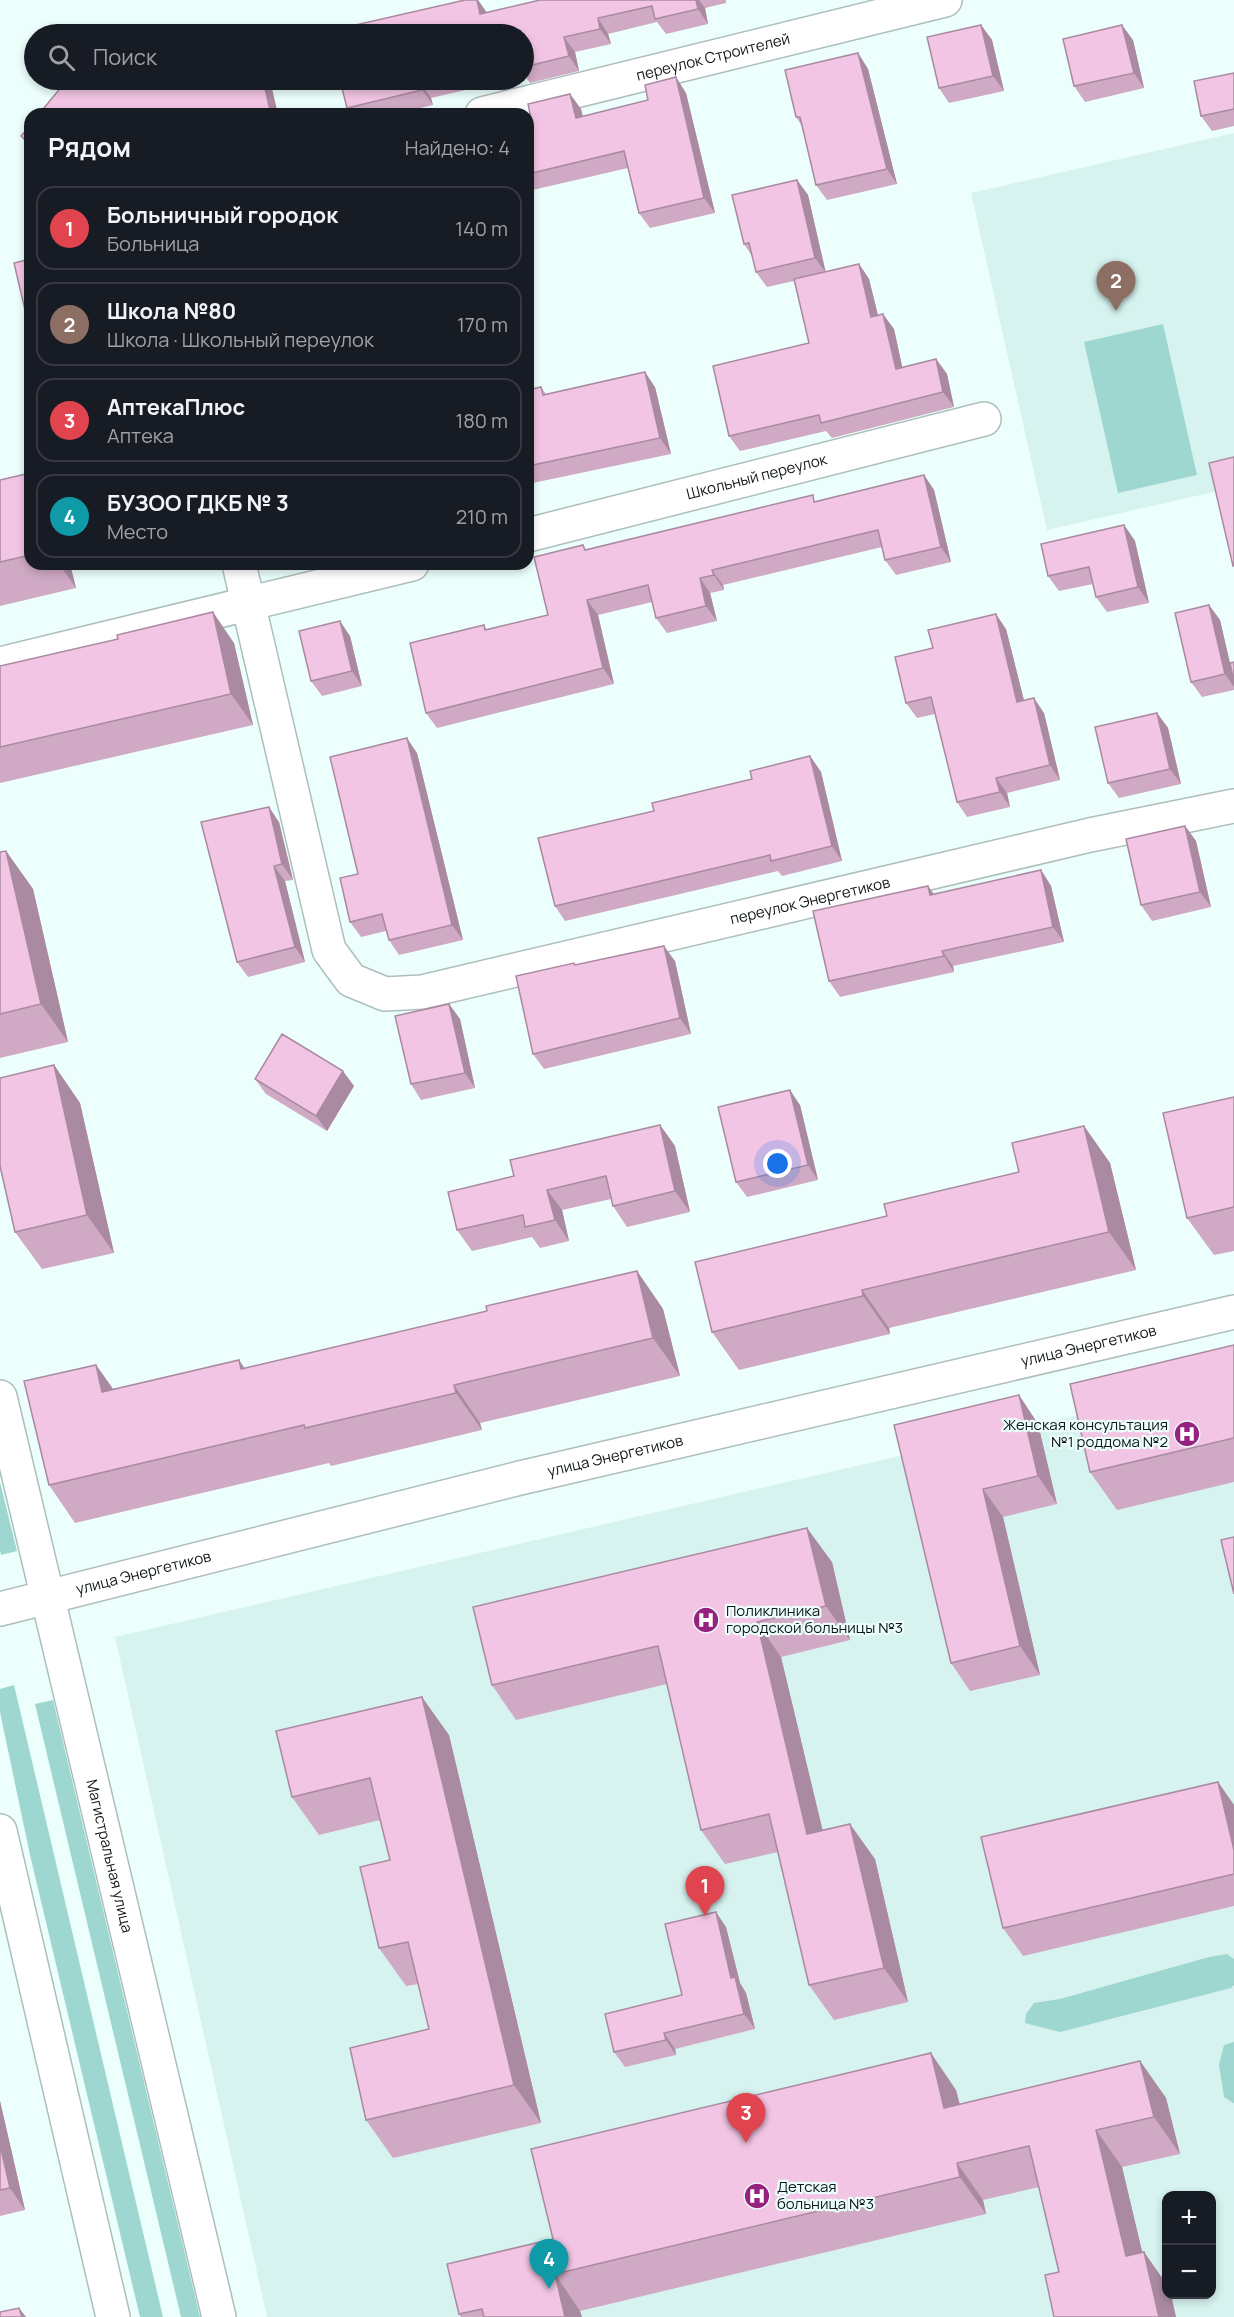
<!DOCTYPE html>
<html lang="ru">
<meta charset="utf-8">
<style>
:root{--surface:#171b24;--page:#242831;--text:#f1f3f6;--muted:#9ea1a6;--line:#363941;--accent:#c895c0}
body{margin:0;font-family:Manrope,sans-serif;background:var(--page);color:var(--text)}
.controls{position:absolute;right:18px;bottom:18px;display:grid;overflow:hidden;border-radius:12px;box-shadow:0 3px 9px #0003}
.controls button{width:54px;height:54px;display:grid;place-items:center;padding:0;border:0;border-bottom:2px solid var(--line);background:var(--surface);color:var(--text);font:30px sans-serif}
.you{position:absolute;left:778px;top:1164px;width:21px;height:21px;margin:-15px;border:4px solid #fff;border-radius:50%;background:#1a73e8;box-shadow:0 0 0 9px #1a73e833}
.badge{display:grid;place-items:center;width:39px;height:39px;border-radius:50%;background:var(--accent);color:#fff;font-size:20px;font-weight:700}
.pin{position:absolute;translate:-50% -50px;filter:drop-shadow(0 2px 3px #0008)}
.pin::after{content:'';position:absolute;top:32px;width:21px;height:18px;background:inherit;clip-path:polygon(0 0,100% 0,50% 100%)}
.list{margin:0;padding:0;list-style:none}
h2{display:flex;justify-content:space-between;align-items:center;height:78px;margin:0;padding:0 24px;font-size:26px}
h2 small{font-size:20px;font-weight:400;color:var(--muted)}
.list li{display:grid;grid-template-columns:39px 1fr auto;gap:18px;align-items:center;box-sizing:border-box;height:84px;margin:0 12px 12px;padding:0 12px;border:2px solid var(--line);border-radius:18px}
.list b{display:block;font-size:22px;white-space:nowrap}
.list p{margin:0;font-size:20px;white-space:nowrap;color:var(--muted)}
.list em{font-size:20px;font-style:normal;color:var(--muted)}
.icon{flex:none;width:33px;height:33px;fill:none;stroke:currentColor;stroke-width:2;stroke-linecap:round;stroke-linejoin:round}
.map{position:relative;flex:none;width:1234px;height:2317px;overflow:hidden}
.search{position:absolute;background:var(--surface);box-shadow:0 3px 9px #0003;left:24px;top:24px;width:510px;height:66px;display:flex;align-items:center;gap:15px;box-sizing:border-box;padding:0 21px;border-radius:33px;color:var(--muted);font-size:22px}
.panel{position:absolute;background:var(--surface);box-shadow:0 3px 9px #0003;left:24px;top:108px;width:510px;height:462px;border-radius:18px}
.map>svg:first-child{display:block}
.built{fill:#d7f3ef;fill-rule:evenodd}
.green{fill:#9ed7cf}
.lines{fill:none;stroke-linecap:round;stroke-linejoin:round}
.minor-casing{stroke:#adbfbc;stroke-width:36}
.minor{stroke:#fff;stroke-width:33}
.wall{fill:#d0a9c4}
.shaded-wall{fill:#a98aa0}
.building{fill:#f2c5e4;stroke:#a98aa0;stroke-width:1.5}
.labels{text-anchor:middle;stroke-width:4.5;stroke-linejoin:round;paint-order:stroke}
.street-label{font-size:15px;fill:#0f1615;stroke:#ecfffc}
.poi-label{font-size:15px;fill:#0f1615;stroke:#ecfffc;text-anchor:start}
</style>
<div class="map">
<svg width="1234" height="2317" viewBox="0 0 1234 2317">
<rect width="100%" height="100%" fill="#ecfffc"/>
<!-- built -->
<path class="built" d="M 1234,133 L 1234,541 L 1222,490 L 1047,530 L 971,193 Z
M 1234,1379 L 1234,2317 L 267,2317 L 115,1637 ZM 1166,2196 L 1212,2196 L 1212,2294 L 1166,2294 Z"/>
<!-- green -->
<path class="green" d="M 1163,324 L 1197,475 L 1118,493 L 1084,342 Z
M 0,1482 L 17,1551 L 1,1555 L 0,1550 Z
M 14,1685 L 163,2317 L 140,2317 L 30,1855 L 0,1712 L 0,1689 Z
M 53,1700 L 200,2317 L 181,2317 L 35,1704 Z
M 1227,1954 L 1234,1959 L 1234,1985 L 1231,1988 L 1060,2032 L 1025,2023 L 1026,2014 L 1034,2003 L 1060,1999 L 1209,1957 Z
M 1234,2042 L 1234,2103 L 1233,2103 L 1224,2097 L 1219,2065 L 1224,2045 Z"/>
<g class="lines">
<!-- minor casing -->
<g class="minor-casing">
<g id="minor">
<path id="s1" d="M 482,114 L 945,0"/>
<path id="s2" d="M 528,535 L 984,419"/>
<path id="s3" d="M 239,564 L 329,950 L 351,980 L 385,994 L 422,992 L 1090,835 L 1234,806"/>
<path d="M 0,664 L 412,564"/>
<path id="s4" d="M 0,1397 L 219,2317"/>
<path id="s5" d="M 0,1609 L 520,1478 L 1234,1312"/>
<path d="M 0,1831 L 113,2317"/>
</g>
</g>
<!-- minor -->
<use href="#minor" class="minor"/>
</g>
<!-- wall -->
<path class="wall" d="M 465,0 L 478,0 L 487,13 L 540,0 L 726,0 L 726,3 L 705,8 L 708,24 L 666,34 L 657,22 L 608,34 L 611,44 L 575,52 L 579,71 L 530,83 L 525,76 L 524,76 L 524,34 Z
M 981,25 L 992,40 L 1004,91 L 949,103 L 939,88 Z
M 1133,40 L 1144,88 L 1085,102 L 1074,86 Z
M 858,53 L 868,69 L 897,184 L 827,200 L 816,185 L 802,126 L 796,117 Z
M 1234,73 L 1234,126 L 1212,131 L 1201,116 Z
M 67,80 L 278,114 L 39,114 Z
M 340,80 L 509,80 L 431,98 L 433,105 L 395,114 L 351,114 L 347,108 Z
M 686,93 L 715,213 L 650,228 L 639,213 L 628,168 L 528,191 L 528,119 L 531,118 L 570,94 L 581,109 L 583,116 Z
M 30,126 L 30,149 L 21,136 Z
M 797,180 L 808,195 L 825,272 L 859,264 L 869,279 L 878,315 L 894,329 L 902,367 L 936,359 L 947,374 L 954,407 L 832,438 L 826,431 L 740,451 L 729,436 L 809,343 L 794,281 L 767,287 L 756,272 L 752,256 L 744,244 Z
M 30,259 L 30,317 L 25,310 Z
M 541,387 L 546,394 L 655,387 L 671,454 L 528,484 L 528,390 Z
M 30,473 L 30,564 L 70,564 L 76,588 L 0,606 L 0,480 Z
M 924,475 L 934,490 L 951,562 L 896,575 L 885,560 L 882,547 L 723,585 L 724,590 L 710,593 L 717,621 L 667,633 L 656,618 L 652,602 L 598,615 L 614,684 L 437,728 L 426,713 L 484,625 L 487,630 L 548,615 L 587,550 L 817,501 Z
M 1124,525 L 1135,541 L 1149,603 L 1107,612 L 1096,597 L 1093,584 L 1059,591 L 1048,576 Z
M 1209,605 L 1220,620 L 1230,663 L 1234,662 L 1234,690 L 1202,697 L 1191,682 Z
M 1006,629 L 1024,700 L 1044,713 L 1060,780 L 1007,793 L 1010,807 L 967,817 L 957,802 L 935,714 L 917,718 L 906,703 Z
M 350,636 L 362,686 L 322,696 L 311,681 Z
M 234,643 L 253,725 L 0,783 L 0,666 Z
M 1157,713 L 1168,728 L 1181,784 L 1119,798 L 1108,783 Z
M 417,753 L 463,940 L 399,955 L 389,940 L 386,931 L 361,937 L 350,922 L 358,874 Z
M 810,756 L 821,772 L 842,861 L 782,876 L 778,871 L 565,921 L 555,906 L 654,811 L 752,779 Z
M 279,822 L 293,880 L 285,881 L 305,962 L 248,977 L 237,962 Z
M 1185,826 L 1196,841 L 1211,907 L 1152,921 L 1141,905 Z
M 6,851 L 33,889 L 68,1042 L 0,1058 L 0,852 Z
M 1041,870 L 1051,886 L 1064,942 L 953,966 L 954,972 L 840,997 L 829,981 L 934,894 Z
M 675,961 L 691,1034 L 544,1069 L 533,1054 L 576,965 Z
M 449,1004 L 460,1019 L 475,1088 L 421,1100 L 411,1084 Z
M 54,1065 L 80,1103 L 114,1253 L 42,1269 L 15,1232 Z
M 255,1079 L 354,1086 L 327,1131 L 266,1094 Z
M 1234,1097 L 1234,1251 L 1214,1255 L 1187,1218 Z
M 800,1105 L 818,1180 L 747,1197 L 736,1182 Z
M 660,1125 L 675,1146 L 690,1212 L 627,1227 L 613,1206 L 611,1199 L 562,1210 L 569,1241 L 540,1248 L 532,1237 L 472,1251 L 457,1230 L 514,1176 Z
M 1084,1126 L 1110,1163 L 1136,1270 L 889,1328 L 890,1334 L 739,1370 L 712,1332 L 887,1216 L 1019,1172 Z
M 637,1271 L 663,1309 L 680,1376 L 480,1423 L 482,1430 L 331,1466 L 329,1463 L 75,1523 L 49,1485 L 96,1365 L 113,1389 L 245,1368 L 487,1311 Z
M 1234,1345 L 1234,1482 L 1117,1510 L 1090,1472 Z
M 1019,1395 L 1038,1424 L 1057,1504 L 1003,1517 L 1040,1675 L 970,1691 L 951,1663 L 894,1425 Z
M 832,1562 L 850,1640 L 781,1657 L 822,1831 L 875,1859 L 908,2002 L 834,2020 L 809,1985 L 778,1852 L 725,1864 L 701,1830 L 667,1684 L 516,1720 L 492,1685 Z
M 449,1735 L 541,2123 L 393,2158 L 366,2120 L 429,2029 L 418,1984 L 406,1986 L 379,1948 L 390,1860 L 380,1820 L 319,1835 L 292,1797 Z
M 1218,1782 L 1234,1805 L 1234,1906 L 1023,1956 L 1003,1928 Z
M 726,1927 L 740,1983 L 746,1993 L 755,2029 L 675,2049 L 676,2055 L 625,2067 L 614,2052 L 682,1995 Z
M 1140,2061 L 1166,2098 L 1180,2154 L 1122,2167 L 1142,2252 L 1144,2252 L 1167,2285 L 1167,2295 L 1171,2295 L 1176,2317 L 1054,2317 L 1059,2272 L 1039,2187 L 983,2200 L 986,2214 L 580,2311 L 582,2317 L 461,2317 L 459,2314 L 553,2239 L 956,2090 L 960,2104 Z
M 0,2101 L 25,2210 L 0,2216 Z"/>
<!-- shaded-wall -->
<path class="shaded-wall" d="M 477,0 L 478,0 L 487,13 L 480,14 Z
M 696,0 L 699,0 L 705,8 L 708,24 L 698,9 Z
M 598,18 L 608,34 L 611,44 L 600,29 Z
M 981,25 L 992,40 L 1004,91 L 993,76 Z
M 1122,25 L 1133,40 L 1144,88 L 1134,73 Z
M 250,26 L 256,34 L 252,34 Z
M 564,37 L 575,52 L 579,71 L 569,56 Z
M 858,53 L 868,69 L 897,184 L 887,169 Z
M 676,77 L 686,93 L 715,213 L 704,198 Z
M 263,80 L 270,80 L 278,114 L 271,114 Z
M 420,83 L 431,98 L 433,105 L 422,90 Z
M 570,94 L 581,109 L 586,133 L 576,118 Z
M 797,180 L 808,195 L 826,273 L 815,258 Z
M 859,264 L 869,279 L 882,332 L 871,317 Z
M 883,314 L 894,329 L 906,384 L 896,369 Z
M 936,359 L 947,374 L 954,407 L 943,392 Z
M 645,372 L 655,387 L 671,454 L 660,438 Z
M 924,475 L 934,490 L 951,562 L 941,547 Z
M 1124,525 L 1135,541 L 1149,603 L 1138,587 Z
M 59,564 L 70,564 L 76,588 Z
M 712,570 L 723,585 L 724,590 L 714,575 Z
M 700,578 L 710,593 L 717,621 L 706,606 Z
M 587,600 L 598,615 L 614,684 L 603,668 Z
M 1209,605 L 1220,620 L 1234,681 L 1234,687 L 1225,674 Z
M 213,612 L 234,643 L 253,725 L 231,694 Z
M 996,614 L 1006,629 L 1028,717 L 1017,702 Z
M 340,621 L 350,636 L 362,686 L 352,671 Z
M 1034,698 L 1044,713 L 1060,780 L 1050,765 Z
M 1157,713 L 1168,728 L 1181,784 L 1170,769 Z
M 407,738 L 417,753 L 463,940 L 452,925 Z
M 810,756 L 821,772 L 842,861 L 832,846 Z
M 996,778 L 1007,793 L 1010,807 L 1000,792 Z
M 269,807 L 279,822 L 293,880 L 282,864 Z
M 1185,826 L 1196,841 L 1211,907 L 1200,892 Z
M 6,851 L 33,889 L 68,1042 L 41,1004 Z
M 274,866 L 285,881 L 305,962 L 295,947 Z
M 1041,870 L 1051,886 L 1064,942 L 1053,927 Z
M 928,886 L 939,901 L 930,895 Z
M 664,946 L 675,961 L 691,1034 L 680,1018 Z
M 942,951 L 953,966 L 954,972 L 944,956 Z
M 449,1004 L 460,1019 L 475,1088 L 465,1073 Z
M 54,1065 L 80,1103 L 114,1253 L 87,1215 Z
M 343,1071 L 354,1086 L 327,1131 L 316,1116 Z
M 790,1090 L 800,1105 L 818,1180 L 808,1165 Z
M 660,1125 L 675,1146 L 690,1212 L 675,1191 Z
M 1084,1126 L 1110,1163 L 1136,1270 L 1109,1232 Z
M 547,1190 L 562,1210 L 569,1241 L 555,1220 Z
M 637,1271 L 663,1309 L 680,1376 L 653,1338 Z
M 862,1290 L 889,1328 L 890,1334 L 863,1296 Z
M 239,1360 L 265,1398 L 241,1369 Z
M 96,1365 L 123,1403 L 102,1392 Z
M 454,1385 L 480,1423 L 482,1430 L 456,1393 Z
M 1019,1395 L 1038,1424 L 1057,1504 L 1038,1476 Z
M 983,1489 L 1003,1517 L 1040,1675 L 1020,1646 Z
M 807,1528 L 832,1562 L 850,1640 L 826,1606 Z
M 757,1622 L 781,1657 L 832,1869 L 807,1834 Z
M 422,1697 L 449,1735 L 541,2123 L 514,2085 Z
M 1218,1782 L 1234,1805 L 1234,1850 Z
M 850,1824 L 875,1859 L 908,2002 L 884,1968 Z
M 716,1912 L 726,1927 L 740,1983 L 746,1993 L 755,2029 L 744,2014 L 731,1978 Z
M 664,2033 L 675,2049 L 676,2055 L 666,2040 Z
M 931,2053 L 956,2090 L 969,2145 L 944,2108 Z
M 1140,2061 L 1166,2098 L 1180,2154 L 1154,2117 Z
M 0,2101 L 25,2210 L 10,2188 L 0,2145 Z
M 1096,2130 L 1122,2167 L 1152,2293 L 1126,2256 Z
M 957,2163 L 983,2200 L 986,2214 L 960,2177 Z
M 1144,2252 L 1167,2285 L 1167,2295 L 1171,2295 L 1176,2317 L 1159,2317 Z
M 555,2274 L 580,2311 L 582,2317 L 565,2317 Z
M 19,2308 L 26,2317 L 22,2317 Z"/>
<!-- building -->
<path class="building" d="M 465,0 L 477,0 L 480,14 L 540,0 L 696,0 L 698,9 L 655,19 L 652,6 L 598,18 L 600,29 L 564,37 L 569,56 L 524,67 L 524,34 L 330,34 L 329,31 Z
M 981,25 L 993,76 L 939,88 L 927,37 Z
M 1122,25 L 1134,73 L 1074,86 L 1063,39 Z
M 250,26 L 252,34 L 212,34 Z
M 131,31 L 132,34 L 118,34 Z
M 858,53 L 887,169 L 816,185 L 800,117 L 796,117 L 785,70 Z
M 1234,73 L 1234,109 L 1201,116 L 1194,81 Z
M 676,77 L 704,198 L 639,213 L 624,151 L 528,174 L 528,119 L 531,118 L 528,104 L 570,94 L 576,118 L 648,100 L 645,85 Z
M 67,80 L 263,80 L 271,114 L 222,114 L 221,110 L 205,114 L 39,114 Z
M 340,80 L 434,80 L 420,83 L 422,90 L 347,108 Z
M 30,126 L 30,144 L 21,136 Z
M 797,180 L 815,258 L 756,272 L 749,243 L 744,244 L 732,195 Z
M 30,259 L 30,309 L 25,310 L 14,263 Z
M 859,264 L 871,317 L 883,314 L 896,369 L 936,359 L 943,392 L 821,423 L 819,415 L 729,436 L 713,366 L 809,343 L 794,279 Z
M 645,372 L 660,438 L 528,466 L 528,390 L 541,387 L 543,395 Z
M 1234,457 L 1234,566 L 1233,566 L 1209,463 Z
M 30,473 L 30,555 L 0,562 L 0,480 Z
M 924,475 L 941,547 L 885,560 L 878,530 L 712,570 L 714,575 L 700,578 L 706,606 L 656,618 L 648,585 L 587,600 L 603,668 L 426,713 L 410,643 L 484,625 L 485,630 L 548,615 L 534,557 L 583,545 L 585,550 L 813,495 L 814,502 Z
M 1124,525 L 1138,587 L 1096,597 L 1089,567 L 1048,576 L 1041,544 Z
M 1209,605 L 1225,674 L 1191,682 L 1175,613 Z
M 213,612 L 231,694 L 0,747 L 0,666 L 118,639 L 117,635 Z
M 996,614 L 1017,702 L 1034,698 L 1050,765 L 996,778 L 1000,792 L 957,802 L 931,697 L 906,703 L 895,657 L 933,648 L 928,630 Z
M 340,621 L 352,671 L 311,681 L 299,631 Z
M 1234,662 L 1234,682 L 1230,663 Z
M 1157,713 L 1170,769 L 1108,783 L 1095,727 Z
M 407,738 L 452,925 L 389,940 L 382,914 L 350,922 L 340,878 L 358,874 L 330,757 Z
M 810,756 L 832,846 L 771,861 L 770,855 L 555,906 L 538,838 L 654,811 L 652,803 L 752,779 L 750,771 Z
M 269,807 L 282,864 L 274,866 L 295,947 L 237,962 L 201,822 Z
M 1185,826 L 1200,892 L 1141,905 L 1126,839 Z
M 6,851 L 41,1004 L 0,1014 L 0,852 Z
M 1041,870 L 1053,927 L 942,951 L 944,956 L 829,981 L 813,911 L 928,886 L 930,895 Z
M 664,946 L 680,1018 L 533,1054 L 516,976 L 574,963 L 575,965 Z
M 449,1004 L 465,1073 L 411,1084 L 395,1016 Z
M 282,1034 L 343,1071 L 316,1116 L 255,1079 Z
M 54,1065 L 87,1215 L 15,1232 L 0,1166 L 0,1078 Z
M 790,1090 L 808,1165 L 736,1182 L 718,1107 Z
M 1234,1097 L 1234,1207 L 1187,1218 L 1163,1113 Z
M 660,1125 L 675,1191 L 613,1206 L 606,1176 L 547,1190 L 555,1220 L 525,1227 L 523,1215 L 457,1230 L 448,1192 L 514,1176 L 510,1160 Z
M 1084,1126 L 1109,1232 L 862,1290 L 863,1296 L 712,1332 L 695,1262 L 887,1216 L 884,1204 L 1019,1172 L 1012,1143 Z
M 637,1271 L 653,1338 L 454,1385 L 456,1393 L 305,1428 L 304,1425 L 49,1485 L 24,1381 L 96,1365 L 102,1392 L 239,1360 L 241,1369 L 487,1311 L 486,1306 Z
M 1234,1345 L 1234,1438 L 1090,1472 L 1070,1384 Z
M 1019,1395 L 1038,1476 L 983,1489 L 1020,1646 L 951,1663 L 894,1425 Z
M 807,1528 L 826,1606 L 757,1622 L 807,1834 L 850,1824 L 884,1968 L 809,1985 L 769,1814 L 701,1830 L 658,1646 L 492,1685 L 473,1607 Z
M 1234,1537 L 1234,1594 L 1221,1540 Z
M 422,1697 L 514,2085 L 366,2120 L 350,2048 L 429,2029 L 408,1942 L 379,1948 L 360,1867 L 390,1860 L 370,1778 L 292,1797 L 276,1731 Z
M 1218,1782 L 1234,1850 L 1234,1874 L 1003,1928 L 981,1837 Z
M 716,1912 L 731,1978 L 735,1977 L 744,2014 L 664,2033 L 666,2040 L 614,2052 L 605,2014 L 682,1995 L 665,1924 Z
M 931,2053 L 944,2108 L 1140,2061 L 1154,2117 L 1096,2130 L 1126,2256 L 1144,2252 L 1159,2317 L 1054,2317 L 1045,2275 L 1059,2272 L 1029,2146 L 957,2163 L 960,2177 L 555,2274 L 565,2317 L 484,2317 L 482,2309 L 459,2314 L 447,2264 L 553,2239 L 531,2149 Z
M 0,2145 L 10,2188 L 0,2190 Z
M 19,2308 L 22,2317 L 0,2317 L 0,2312 Z"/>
<!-- icons -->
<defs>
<g id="hospital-disc" transform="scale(1.35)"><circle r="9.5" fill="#96227f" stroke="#ecfffc"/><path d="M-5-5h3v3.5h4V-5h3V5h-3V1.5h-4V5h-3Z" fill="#fff"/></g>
</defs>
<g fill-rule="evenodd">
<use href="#hospital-disc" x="1187" y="1434"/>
<use href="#hospital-disc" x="706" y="1620"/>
<use href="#hospital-disc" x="757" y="2196"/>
</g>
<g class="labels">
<!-- street labels -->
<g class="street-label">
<text dy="5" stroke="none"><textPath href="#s1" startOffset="238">переулок Строителей</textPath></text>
<text dy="5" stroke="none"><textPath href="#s2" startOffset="236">Школьный переулок</textPath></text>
<text dy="5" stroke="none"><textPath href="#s3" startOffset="906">переулок Энергетиков</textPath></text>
<text dy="5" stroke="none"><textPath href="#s5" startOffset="1120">улица Энергетиков</textPath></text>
<text dy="5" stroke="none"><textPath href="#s5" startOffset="634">улица Энергетиков</textPath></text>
<text dy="5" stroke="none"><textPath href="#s5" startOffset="148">улица Энергетиков</textPath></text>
<text dy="5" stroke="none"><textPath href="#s4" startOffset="472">Магистральная улица</textPath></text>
</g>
<!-- poi labels -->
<g class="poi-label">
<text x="1168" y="1430" text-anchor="end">Женская консультация<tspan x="1168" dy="17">№1 роддома №2</tspan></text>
<text x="726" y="1616">Поликлиника<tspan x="726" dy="17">городской больницы №3</tspan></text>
<text x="777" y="2192">Детская<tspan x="777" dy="17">больница №3</tspan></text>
</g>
</g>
</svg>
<div class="controls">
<button>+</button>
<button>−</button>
</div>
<div class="you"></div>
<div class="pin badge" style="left:705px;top:1916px;background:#e0444e">1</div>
<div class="pin badge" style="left:1116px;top:311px;background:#8d6e63">2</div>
<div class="pin badge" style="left:746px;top:2143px;background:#e0444e">3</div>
<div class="pin badge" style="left:549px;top:2289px;background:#0f9aa8">4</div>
<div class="search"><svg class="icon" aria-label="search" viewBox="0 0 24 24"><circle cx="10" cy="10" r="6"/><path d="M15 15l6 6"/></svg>Поиск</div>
<section class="panel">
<h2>Рядом<small>Найдено: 4</small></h2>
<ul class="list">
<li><span class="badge" style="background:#e0444e">1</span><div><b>Больничный городок</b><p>Больница</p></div><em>140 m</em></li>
<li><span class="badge" style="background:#8d6e63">2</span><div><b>Школа №80</b><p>Школа · Школьный переулок</p></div><em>170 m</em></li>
<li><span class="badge" style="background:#e0444e">3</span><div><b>АптекаПлюс</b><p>Аптека</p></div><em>180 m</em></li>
<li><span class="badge" style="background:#0f9aa8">4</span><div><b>БУЗОО ГДКБ № 3</b><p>Место</p></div><em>210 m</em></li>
</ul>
</section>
</div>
